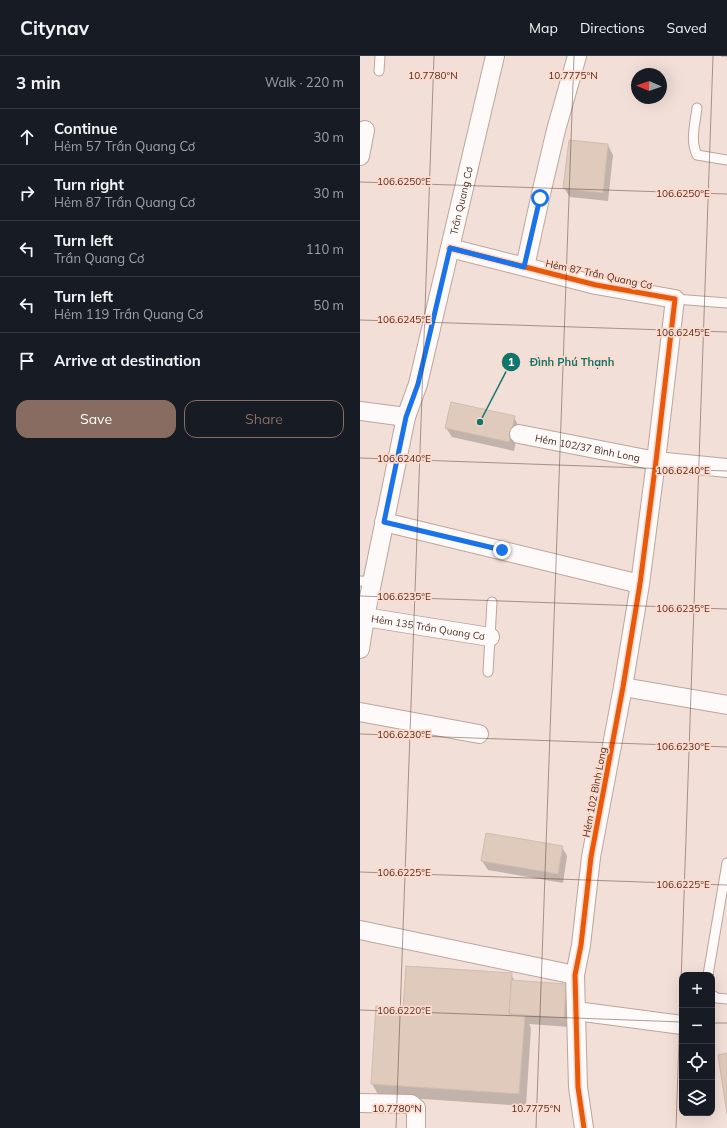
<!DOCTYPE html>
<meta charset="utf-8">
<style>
:root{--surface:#171b24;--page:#20242c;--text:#f1f3f6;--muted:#9ea1a6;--line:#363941;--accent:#896c61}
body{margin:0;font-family:Mulish,sans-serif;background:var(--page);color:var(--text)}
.controls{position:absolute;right:12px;bottom:12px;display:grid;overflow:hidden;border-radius:8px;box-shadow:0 4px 16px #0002}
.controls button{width:36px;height:36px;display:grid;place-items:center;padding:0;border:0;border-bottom:1px solid var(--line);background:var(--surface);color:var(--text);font:20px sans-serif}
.compass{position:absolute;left:271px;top:12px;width:36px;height:36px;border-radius:50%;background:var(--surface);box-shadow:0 4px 16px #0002;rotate:272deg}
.stop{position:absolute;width:12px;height:12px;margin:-9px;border:3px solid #1a73e8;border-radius:50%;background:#fff}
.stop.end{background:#1a73e8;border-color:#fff;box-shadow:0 1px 4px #0008}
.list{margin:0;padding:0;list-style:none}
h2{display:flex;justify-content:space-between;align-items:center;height:52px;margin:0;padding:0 16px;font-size:17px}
h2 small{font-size:13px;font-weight:400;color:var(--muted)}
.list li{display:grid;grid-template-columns:26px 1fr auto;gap:12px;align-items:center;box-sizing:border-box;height:56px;padding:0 16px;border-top:1px solid var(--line)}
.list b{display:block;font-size:15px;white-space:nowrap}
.list p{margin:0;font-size:13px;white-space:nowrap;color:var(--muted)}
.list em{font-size:13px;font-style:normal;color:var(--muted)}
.actions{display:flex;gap:8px;padding:12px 16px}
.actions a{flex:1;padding:9px 0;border:1px solid var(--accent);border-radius:12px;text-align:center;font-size:14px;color:var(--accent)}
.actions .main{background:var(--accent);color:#fff}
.icon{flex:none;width:22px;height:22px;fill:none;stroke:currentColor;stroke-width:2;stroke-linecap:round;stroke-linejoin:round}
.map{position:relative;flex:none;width:367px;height:1072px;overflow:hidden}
header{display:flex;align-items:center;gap:24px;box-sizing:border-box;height:56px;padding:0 20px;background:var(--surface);border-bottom:1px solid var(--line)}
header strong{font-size:19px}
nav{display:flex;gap:22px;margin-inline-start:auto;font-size:14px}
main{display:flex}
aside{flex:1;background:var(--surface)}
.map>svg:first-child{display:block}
.shadow{fill:#0003}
.building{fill:#dfcabb;stroke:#d1bcad}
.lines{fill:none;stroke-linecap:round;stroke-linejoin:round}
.lane-casing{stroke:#bda59b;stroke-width:11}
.street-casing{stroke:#bda59b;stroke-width:20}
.lane{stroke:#fdfaf9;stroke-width:9}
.street{stroke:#fdfaf9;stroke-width:18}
.cycleway-casing{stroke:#fddacc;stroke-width:8}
.cycleway{stroke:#e8590c;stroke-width:5}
.route{stroke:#1a73e8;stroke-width:5}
.ticks{fill:none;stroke:#502e21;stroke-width:1;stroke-opacity:0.45}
.labels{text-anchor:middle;stroke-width:3.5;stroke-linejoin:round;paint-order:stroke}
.street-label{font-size:10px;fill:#502e21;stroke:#fddacc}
.ticks-label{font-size:10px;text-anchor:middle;fill:#502e21;stroke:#fddacc;stroke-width:3.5;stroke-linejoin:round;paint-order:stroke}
.leader{fill:none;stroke:#0f766e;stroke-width:1.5}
.callout-dot{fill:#0f766e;stroke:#fddacc;stroke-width:1.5}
.mark-label{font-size:12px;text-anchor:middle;font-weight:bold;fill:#fff}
.callout-label{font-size:11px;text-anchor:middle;font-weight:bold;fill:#0f766e;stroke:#fddacc;stroke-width:3.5;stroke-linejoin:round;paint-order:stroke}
</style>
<header>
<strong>Citynav</strong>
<nav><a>Map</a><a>Directions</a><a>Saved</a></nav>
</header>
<main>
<aside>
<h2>3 min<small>Walk · 220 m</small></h2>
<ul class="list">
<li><svg class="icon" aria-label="ahead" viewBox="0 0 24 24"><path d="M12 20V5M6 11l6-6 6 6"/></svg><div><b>Continue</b><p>Hẻm 57 Trần Quang Cơ</p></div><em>30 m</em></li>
<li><svg class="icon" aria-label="right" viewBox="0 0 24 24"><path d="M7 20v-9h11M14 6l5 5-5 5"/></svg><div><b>Turn right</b><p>Hẻm 87 Trần Quang Cơ</p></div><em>30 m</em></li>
<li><svg class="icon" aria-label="left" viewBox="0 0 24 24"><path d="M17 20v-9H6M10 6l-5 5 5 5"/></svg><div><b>Turn left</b><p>Trần Quang Cơ</p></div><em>110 m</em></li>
<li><svg class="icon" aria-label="left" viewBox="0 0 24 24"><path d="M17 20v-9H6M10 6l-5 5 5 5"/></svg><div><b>Turn left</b><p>Hẻm 119 Trần Quang Cơ</p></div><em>50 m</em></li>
<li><svg class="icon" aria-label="arrive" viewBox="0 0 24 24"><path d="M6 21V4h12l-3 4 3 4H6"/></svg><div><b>Arrive at destination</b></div></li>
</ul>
<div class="actions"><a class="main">Save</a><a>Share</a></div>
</aside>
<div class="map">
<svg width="367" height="1072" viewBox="0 0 367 1072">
<rect width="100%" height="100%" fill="#f2dfd7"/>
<!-- shadow -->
<path class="shadow" d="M 248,89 L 253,99 L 248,145 L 210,141 L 204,132 Z
M 154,361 L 159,371 L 154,395 L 92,381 L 86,372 Z
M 202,791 L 207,800 L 203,827 L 128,814 L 122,805 Z
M 151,918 L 155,926 L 205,929 L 211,938 L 209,971 L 169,968 L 171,972 L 166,1050 L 19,1040 L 12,1028 L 17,951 L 44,953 Z"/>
<!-- building -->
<path class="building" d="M 209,84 L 248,88 L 243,137 L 203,132 Z
M 91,346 L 155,360 L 149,386 L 85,372 Z
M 126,777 L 203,790 L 198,818 L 121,805 Z
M 46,910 L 152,917 L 149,958 L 165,959 L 159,1038 L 11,1028 L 16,950 L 43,952 Z
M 151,924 L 206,928 L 204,962 L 149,958 Z
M 367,997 L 367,1058 L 358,999 Z"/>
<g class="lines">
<!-- lane casing -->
<g class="lane-casing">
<path id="lane" d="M 19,15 L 20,0
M 337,52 C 335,68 330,85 337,99 L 367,104
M 315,243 L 367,247
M 0,525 L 12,526
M 128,616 L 132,546
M 348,919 L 367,807
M 352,939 L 357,942 L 367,943"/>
</g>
<!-- street casing -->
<g class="street-casing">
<g id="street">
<path d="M 0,100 L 5,74"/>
<path d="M 90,192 L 236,229 L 315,243 L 296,405 L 280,528 L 263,631 L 231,801 L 221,889 L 215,919 L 218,1031 L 224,1072"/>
<path d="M 165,211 L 180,142 L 196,74 L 217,0"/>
<path d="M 0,355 L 46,361"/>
<path id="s1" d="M 159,378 L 296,405 L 367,412"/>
<path d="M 24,466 L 280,528"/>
<path id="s2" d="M 5,561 L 130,581"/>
<path id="s3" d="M 0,593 L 5,561 L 46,361 L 58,328 L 135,0"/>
<path d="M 263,631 L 367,649"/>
<path d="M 0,656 L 119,678"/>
<path d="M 0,874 L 215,919"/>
<path d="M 216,955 L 322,969"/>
<path d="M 0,1047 L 51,1048 L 56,1052 L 56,1072"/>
</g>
</g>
<!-- lane -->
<use href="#lane" class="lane"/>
<!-- street -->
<use href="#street" class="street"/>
<!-- cycleway casing -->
<g class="cycleway-casing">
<path id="cycleway" d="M 90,192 L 236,229 L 315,243 L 296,405 L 280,528 L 263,631 L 231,801 L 221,889 L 215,919 L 218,1031 L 224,1072"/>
</g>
<!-- cycleway -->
<use href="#cycleway" class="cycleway"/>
</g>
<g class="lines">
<!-- route -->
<path class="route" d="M 142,494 L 24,466 L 46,361 L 58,328 L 90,192 L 164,211 L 180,142"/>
</g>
<!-- ticks -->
<path class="ticks" d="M 361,0 L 367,0M 0,126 L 367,138M 0,264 L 367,276M 0,402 L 367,415M 0,540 L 367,553M 0,678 L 367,691M 0,816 L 367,829M 0,954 L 322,966M 352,967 L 367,967M 36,1072 L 74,0M 176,1072 L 214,0M 316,1072 L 353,0"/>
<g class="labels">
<!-- street labels -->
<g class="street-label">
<text dy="4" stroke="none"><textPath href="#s3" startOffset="460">Trần Quang Cơ</textPath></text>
<text transform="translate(239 218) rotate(12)" y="4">Hẻm 87 Trần Quang Cơ</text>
<text dy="4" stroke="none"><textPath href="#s1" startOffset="70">Hẻm 102/37 Bình Long</textPath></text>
<text dy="4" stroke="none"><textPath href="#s2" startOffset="64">Hẻm 135 Trần Quang Cơ</textPath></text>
<text transform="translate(234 736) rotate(-79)" y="4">Hẻm 102 Bình Long</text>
</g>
</g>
<g class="ticks-label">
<text x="73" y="23">10.7780°N</text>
<text x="213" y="23">10.7775°N</text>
<text x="44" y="129">106.6250°E</text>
<text x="323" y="141">106.6250°E</text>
<text x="44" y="267">106.6245°E</text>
<text x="323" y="280">106.6245°E</text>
<text x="44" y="406">106.6240°E</text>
<text x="323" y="418">106.6240°E</text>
<text x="44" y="544">106.6235°E</text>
<text x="323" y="556">106.6235°E</text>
<text x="44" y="682">106.6230°E</text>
<text x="323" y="694">106.6230°E</text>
<text x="44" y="820">106.6225°E</text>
<text x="323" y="832">106.6225°E</text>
<text x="44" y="958">106.6220°E</text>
<text x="37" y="1056">10.7780°N</text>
<text x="176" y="1056">10.7775°N</text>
</g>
<!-- callouts -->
<path class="leader" d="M120 366L151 306"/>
<g class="callout-dot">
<circle cx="120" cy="366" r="4"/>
<circle cx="151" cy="306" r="10"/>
</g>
<g class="mark-label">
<text x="151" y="310">1</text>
</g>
<g class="callout-label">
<text x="212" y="310">Đình Phú Thạnh</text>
</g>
</svg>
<div class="controls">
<button>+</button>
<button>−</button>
<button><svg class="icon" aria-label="locate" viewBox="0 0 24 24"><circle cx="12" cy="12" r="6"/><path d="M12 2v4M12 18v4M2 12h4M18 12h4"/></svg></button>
<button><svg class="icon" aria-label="layers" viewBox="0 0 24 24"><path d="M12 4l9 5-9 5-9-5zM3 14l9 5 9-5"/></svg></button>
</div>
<svg class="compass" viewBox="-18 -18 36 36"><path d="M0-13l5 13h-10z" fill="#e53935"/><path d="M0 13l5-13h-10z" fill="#9ea1a6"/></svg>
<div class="stop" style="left:180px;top:142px"></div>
<div class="stop end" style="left:142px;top:494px"></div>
</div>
</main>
